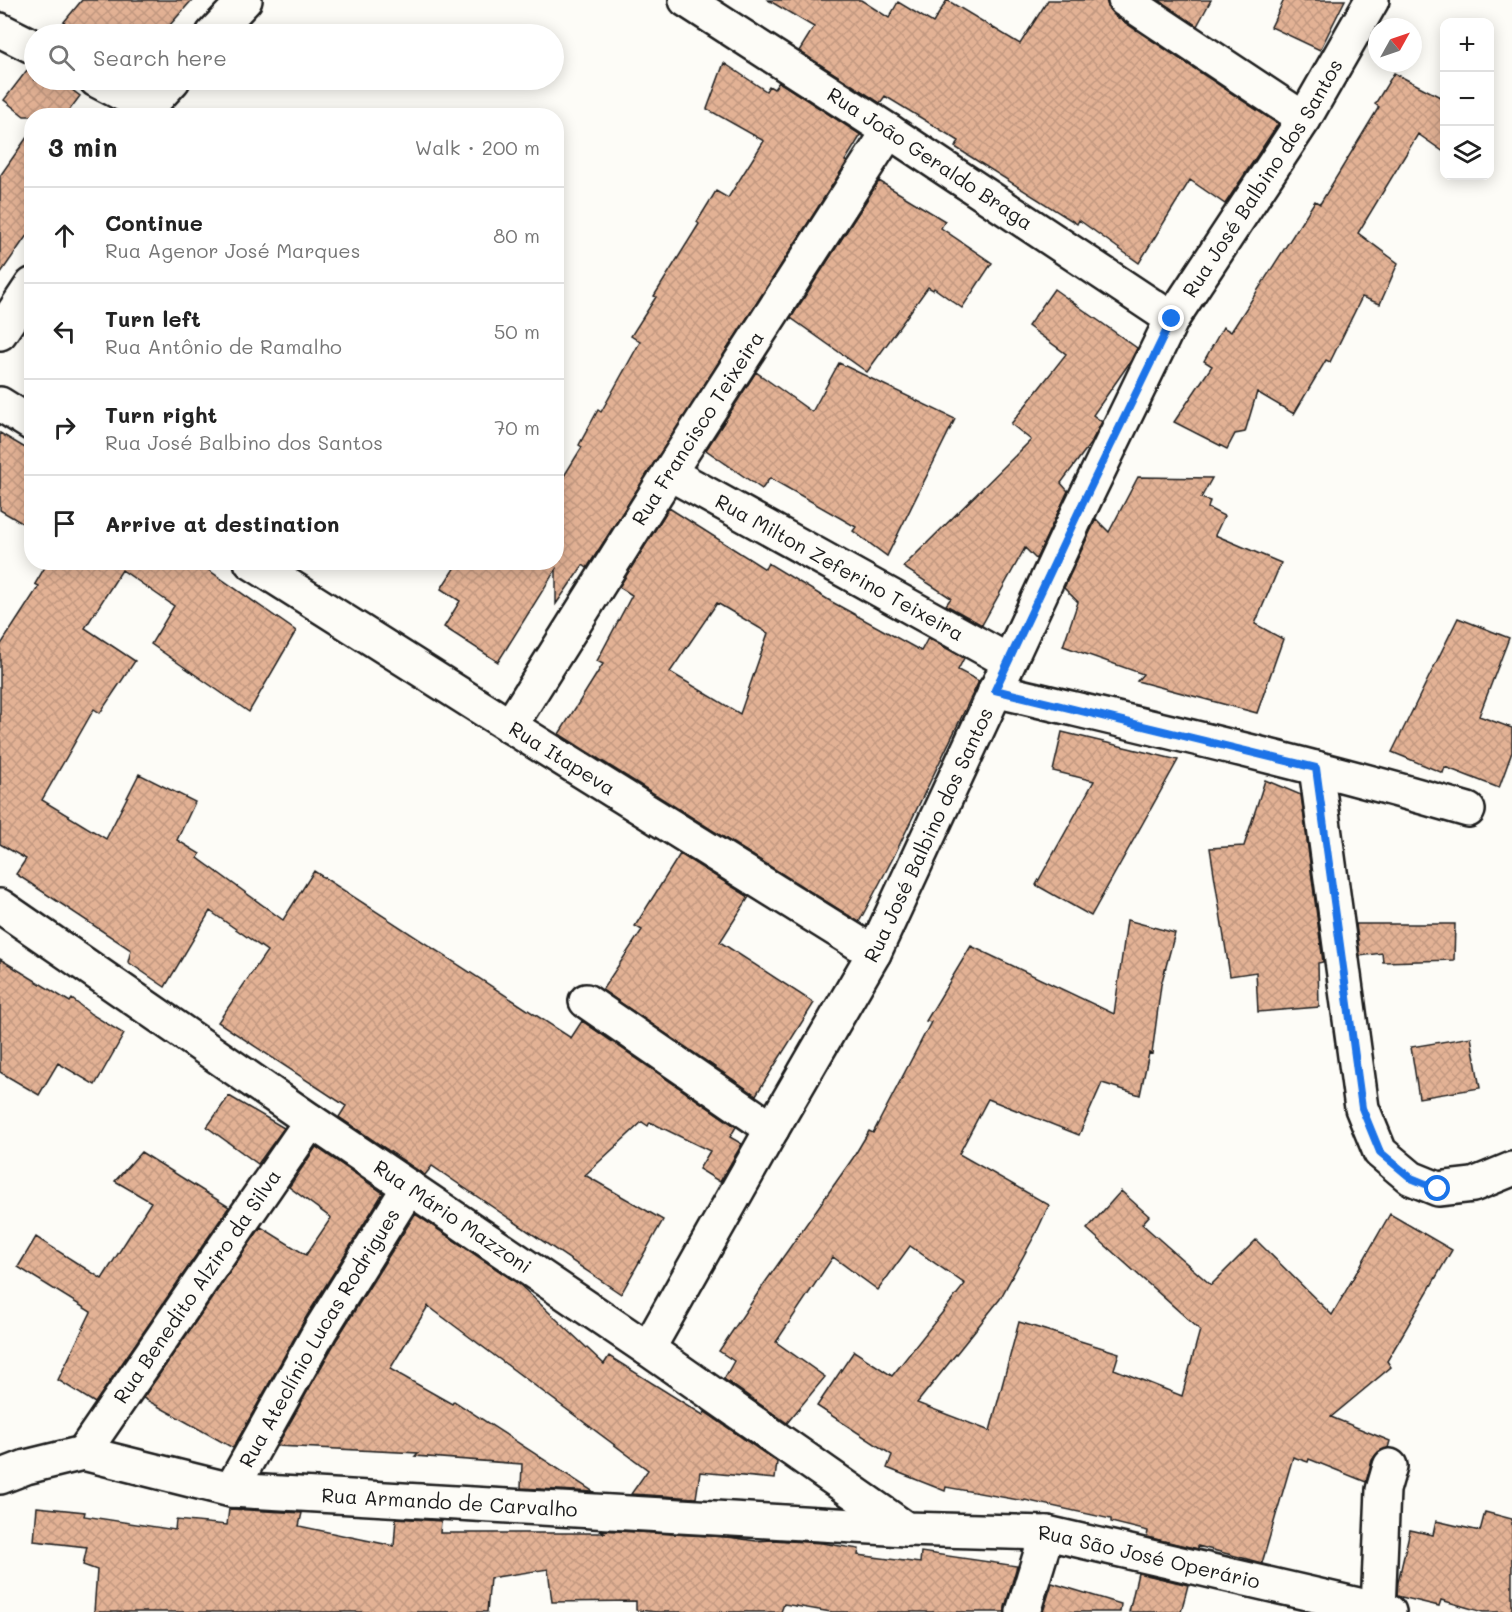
<!DOCTYPE html>
<meta charset="utf-8">
<style>
:root{--surface:#fff;--page:#f6f6f6;--text:#222;--muted:#767676;--line:#e0e0e0}
body{margin:0;font-family:Mali,sans-serif;background:var(--page);color:var(--text)}
.controls{position:absolute;right:18px;top:18px;display:grid;overflow:hidden;border-radius:12px;box-shadow:0 3px 15px #0003}
.controls button{width:54px;height:54px;display:grid;place-items:center;padding:0;border:0;border-bottom:2px solid var(--line);background:var(--surface);color:var(--text);font:30px sans-serif}
.compass{position:absolute;left:1368px;top:18px;width:54px;height:54px;border-radius:50%;background:var(--surface);box-shadow:0 3px 15px #0003;rotate:50deg}
.stop{position:absolute;width:18px;height:18px;margin:-14px;border:4px solid #1a73e8;border-radius:50%;background:#fff}
.stop.end{background:#1a73e8;border-color:#fff;box-shadow:0 2px 6px #0008}
.list{margin:0;padding:0;list-style:none}
h2{display:flex;justify-content:space-between;align-items:center;height:78px;margin:0;padding:0 24px;font-size:26px}
h2 small{font-size:20px;font-weight:400;color:var(--muted)}
.list li{display:grid;grid-template-columns:39px 1fr auto;gap:18px;align-items:center;box-sizing:border-box;height:96px;padding:0 24px;border-top:2px solid var(--line)}
.list b{display:block;font-size:22px;white-space:nowrap}
.list p{margin:0;font-size:20px;white-space:nowrap;color:var(--muted)}
.list em{font-size:20px;font-style:normal;color:var(--muted)}
.icon{flex:none;width:33px;height:33px;fill:none;stroke:currentColor;stroke-width:2;stroke-linecap:round;stroke-linejoin:round}
.map{position:relative;flex:none;width:1512px;height:1612px;overflow:hidden}
.search{position:absolute;background:var(--surface);box-shadow:0 3px 15px #0003;left:24px;top:24px;width:540px;height:66px;display:flex;align-items:center;gap:15px;box-sizing:border-box;padding:0 21px;border-radius:33px;color:var(--muted);font-size:22px}
.panel{position:absolute;background:var(--surface);box-shadow:0 3px 15px #0003;left:24px;top:108px;width:540px;height:462px;border-radius:24px}
.map>svg:first-child{display:block}
.building{fill:url(#building-cross-hatch);stroke:#1c1c1c;stroke-width:1.5;fill-rule:evenodd}
.lines{fill:none;stroke-linecap:round;stroke-linejoin:round}
.minor-casing{stroke:#1c1c1c;stroke-width:38}
.tertiary-casing{stroke:#1c1c1c;stroke-width:38}
.minor{stroke:#fdfcf7;stroke-width:33}
.tertiary{stroke:#fdfcf7;stroke-width:33}
.route{stroke:#1a73e8;stroke-width:8}
.labels{text-anchor:middle;stroke-width:4.5;stroke-linejoin:round;paint-order:stroke}
.street-label{font-size:20px;fill:#1c1c1c;stroke:#fdfcf7}
</style>
<div class="map">
<svg width="1512" height="1612" viewBox="0 0 1512 1612">
<defs>
<pattern id="building-cross-hatch" width="8" height="8" patternUnits="userSpaceOnUse" patternTransform="scale(1.5)"><rect width="8" height="8" fill="#e3b295"/><path d="M0 0l8 8M0 8l8-8" fill="none" stroke="#c29880"/></pattern>
</defs>
<rect width="100%" height="100%" fill="#fdfcf7"/>
<filter id="ink" filterUnits="userSpaceOnUse"><feTurbulence type="fractalNoise" baseFrequency=".0167" numOctaves="2"/><feDisplacementMap in="SourceGraphic" scale="12" xChannelSelector="R" yChannelSelector="G"/><feConvolveMatrix kernelMatrix="1 2 1 2 8 2 1 2 1" color-interpolation-filters="sRGB"/></filter>
<g filter="url(#ink)">
<!-- building -->
<path class="building" d="M 82,0 L 192,0 L 162,34 L 54,34 Z
M 768,0 L 861,0 L 889,18 L 898,2 L 933,23 L 947,0 L 1020,44 L 1048,0 L 1106,0 L 1109,9 L 1115,16 L 1278,124 L 1225,204 L 1190,180 L 1139,263 L 1079,220 L 1077,224 L 955,147 L 959,141 L 885,96 L 880,103 L 799,51 L 814,27 Z
M 1159,0 L 1211,0 L 1197,26 Z
M 1284,0 L 1345,0 L 1320,50 L 1271,27 Z
M 724,63 L 766,91 L 769,86 L 774,89 L 779,82 L 861,135 L 845,161 L 847,162 L 587,568 L 583,565 L 556,604 L 556,569 L 498,662 L 444,627 L 460,601 L 441,589 L 458,562 L 556,562 L 556,489 L 582,447 L 579,445 L 598,410 L 601,412 L 640,342 L 631,336 L 656,297 L 654,296 L 699,224 L 697,222 L 716,191 L 728,198 L 764,141 L 707,109 Z
M 31,65 L 34,66 L 34,80 L 59,80 L 80,96 L 65,116 L 24,116 L 4,100 Z
M 1394,73 L 1444,99 L 1444,152 L 1418,134 L 1358,233 L 1398,263 L 1380,304 L 1362,297 L 1330,362 L 1326,360 L 1294,414 L 1257,392 L 1245,432 L 1235,434 L 1227,449 L 1174,422 L 1212,366 L 1204,361 L 1223,327 L 1231,332 L 1315,201 L 1320,204 L 1379,107 L 1375,104 Z
M 32,130 L 32,228 L 0,274 L 0,176 Z
M 879,181 L 945,221 L 941,228 L 992,263 L 962,308 L 934,288 L 933,290 L 928,287 L 867,372 L 791,318 Z
M 1054,289 L 1137,348 L 1130,362 L 1093,415 L 1102,422 L 1090,444 L 1061,483 L 1068,491 L 1036,559 L 1025,548 L 982,625 L 946,605 L 951,598 L 903,567 L 1031,440 L 1011,424 L 1066,354 L 1028,326 Z
M 839,363 L 955,419 L 887,556 L 853,531 L 856,527 L 770,478 L 762,489 L 706,450 L 756,372 L 812,412 Z
M 0,433 L 32,452 L 32,529 L 0,510 Z
M 1138,477 L 1212,478 L 1201,498 L 1210,501 L 1208,508 L 1224,516 L 1215,535 L 1281,563 L 1255,624 L 1283,639 L 1257,713 L 1137,681 L 1143,674 L 1063,646 L 1078,602 L 1064,588 L 1096,519 L 1109,532 Z
M 669,508 L 765,569 L 768,563 L 832,602 L 921,651 L 928,638 L 964,658 L 958,670 L 979,681 L 893,858 L 859,922 L 559,734 L 603,664 L 597,661 L 632,595 L 619,587 ZM 717,603 L 768,633 L 740,714 L 670,672 Z
M 48,562 L 197,562 L 296,631 L 249,712 L 151,644 L 174,606 L 122,570 L 85,628 L 135,661 L 100,713 L 94,709 L 42,800 L 106,839 L 139,774 L 195,802 L 177,840 L 200,854 L 198,858 L 283,920 L 314,871 L 571,1038 L 582,1021 L 736,1127 L 730,1137 L 742,1144 L 720,1182 L 699,1169 L 710,1151 L 650,1122 L 648,1126 L 642,1122 L 585,1175 L 663,1220 L 621,1294 L 432,1166 L 425,1175 L 339,1117 L 346,1106 L 218,1022 L 267,951 L 210,911 L 165,987 L 128,962 L 131,950 L 16,874 L 26,859 L 0,844 L 0,646 L 39,586 L 35,584 Z
M 1458,618 L 1509,638 L 1479,716 L 1512,728 L 1512,752 L 1499,788 L 1445,767 L 1443,773 L 1392,752 Z
M 1062,732 L 1178,760 L 1091,916 L 1036,885 L 1094,781 L 1053,771 Z
M 1265,780 L 1301,795 L 1323,962 L 1318,963 L 1319,1007 L 1258,1012 L 1256,972 L 1230,976 L 1210,848 L 1244,846 Z
M 680,854 L 749,897 L 720,942 L 814,1003 L 756,1095 L 602,990 L 642,930 L 635,926 Z
M 1127,920 L 1175,933 L 1161,985 L 1152,1054 L 1149,1053 L 1140,1095 L 1102,1083 L 1079,1135 L 988,1099 L 959,1154 L 1049,1205 L 1036,1233 L 1000,1299 L 917,1403 L 990,1431 L 1019,1322 L 1119,1353 L 1114,1369 L 1182,1396 L 1200,1330 L 1087,1229 L 1121,1191 L 1149,1216 L 1142,1224 L 1211,1285 L 1256,1240 L 1332,1315 L 1390,1214 L 1452,1250 L 1387,1361 L 1391,1367 L 1331,1417 L 1390,1441 L 1388,1448 L 1378,1452 L 1372,1460 L 1366,1482 L 1309,1459 L 1308,1462 L 1293,1457 L 1262,1563 L 1198,1546 L 1198,1549 L 1147,1537 L 1148,1531 L 1111,1522 L 1111,1519 L 1025,1500 L 1024,1501 L 946,1487 L 945,1491 L 887,1468 L 892,1455 L 817,1406 L 854,1351 L 892,1376 L 965,1284 L 910,1246 L 878,1290 L 833,1257 L 776,1342 L 825,1377 L 787,1423 L 724,1379 L 734,1361 L 719,1351 L 764,1284 L 853,1158 L 869,1131 L 873,1133 L 931,1022 L 926,1021 L 971,946 L 1114,1014 Z
M 1356,924 L 1455,924 L 1454,960 L 1383,962 L 1382,953 L 1360,956 Z
M 0,959 L 70,1002 L 72,999 L 91,1014 L 124,1034 L 95,1085 L 58,1063 L 39,1095 L 0,1072 Z
M 1471,1037 L 1480,1088 L 1419,1098 L 1411,1047 Z
M 229,1096 L 284,1128 L 258,1164 L 207,1127 Z
M 316,1147 L 383,1193 L 305,1319 L 233,1448 L 143,1398 L 261,1227 L 306,1255 L 331,1218 L 289,1187 Z
M 141,1152 L 229,1207 L 95,1403 L 58,1380 L 91,1312 L 18,1267 L 36,1237 L 102,1279 L 151,1202 L 115,1181 Z
M 415,1214 L 520,1285 L 604,1364 L 609,1356 L 703,1415 L 705,1412 L 777,1462 L 775,1479 L 700,1472 L 696,1498 L 631,1494 L 648,1470 L 428,1306 L 390,1369 L 452,1404 L 454,1401 L 594,1492 L 521,1488 L 522,1464 L 415,1456 L 418,1453 L 277,1446 L 337,1339 Z
M 37,1507 L 85,1512 L 84,1516 L 175,1530 L 176,1520 L 227,1525 L 229,1509 L 302,1513 L 299,1526 L 394,1546 L 396,1518 L 441,1521 L 440,1533 L 606,1533 L 599,1530 L 728,1537 L 756,1541 L 772,1540 L 822,1543 L 859,1549 L 858,1555 L 920,1563 L 921,1552 L 1017,1566 L 1005,1607 L 1005,1612 L 831,1612 L 784,1604 L 781,1612 L 657,1612 L 636,1610 L 636,1601 L 552,1602 L 548,1569 L 490,1578 L 487,1612 L 94,1612 L 97,1570 L 83,1565 L 87,1547 L 34,1541 Z
M 1485,1512 L 1512,1519 L 1512,1612 L 1483,1612 L 1441,1600 L 1439,1606 L 1397,1596 L 1398,1582 L 1410,1530 L 1433,1535 L 1436,1521 L 1480,1531 Z
M 1138,1573 L 1188,1585 L 1181,1612 L 1129,1612 Z
M 1052,1583 L 1121,1604 L 1120,1612 L 1043,1612 Z"/>
<g class="lines">
<!-- minor casing -->
<g class="minor-casing">
<g id="minor">
<path id="s1" d="M 686,0 L 889,131 L 1172,319"/>
<path d="M 1125,0 L 1304,119"/>
<path d="M 0,30 L 34,47"/>
<path d="M 213,34 L 245,0"/>
<path d="M 96,80 L 148,107"/>
<path d="M 142,116 L 148,107 L 173,80"/>
<path d="M 0,333 L 32,285"/>
<path d="M 0,404 L 32,424"/>
<path id="s2" d="M 669,473 L 1008,661"/>
<path id="s3" d="M 251,562 L 510,726 L 874,953"/>
<path d="M 995,690 C 1153,728 1312,764 1468,810"/>
<path id="s4" d="M 510,726 L 669,473 L 889,131"/>
<path d="M 1316,768 L 1362,1108 L 1380,1152 L 1411,1178 L 1438,1189 L 1473,1185 L 1512,1169"/>
<path d="M 586,1001 L 772,1129"/>
<path id="s5" d="M 648,1349 L 772,1129 L 874,953 L 1079,511 L 1172,319 L 1304,119 L 1372,0"/>
<path id="s6" d="M 231,1490 L 321,1329 L 409,1187"/>
<path d="M 1378,1609 L 1383,1490 L 1390,1466"/>
<path d="M 1023,1612 L 1047,1533"/>
</g>
</g>
<!-- tertiary casing -->
<g class="tertiary-casing">
<g id="tertiary">
<path id="s7" d="M 0,906 L 311,1121 L 648,1349 L 906,1529"/>
<path id="s8" d="M 83,1453 L 311,1121"/>
<path id="s9" d="M 0,1477 L 26,1467 L 83,1453 L 231,1490 L 906,1529 L 1047,1533 L 1389,1612"/>
</g>
</g>
<!-- minor -->
<use href="#minor" class="minor"/>
<!-- tertiary -->
<use href="#tertiary" class="tertiary"/>
</g>
</g>
<g class="lines" filter="url(#ink)">
<!-- route -->
<path class="route" d="M 1172,319 L 1079,511 L 995,690 L 1316,768 L 1362,1108 L 1380,1152 L 1411,1178 L 1438,1189"/>
</g>
<g class="labels">
<!-- street labels -->
<g class="street-label">
<text dy="7" stroke="none"><textPath href="#s1" startOffset="291">Rua João Geraldo Braga</textPath></text>
<text dy="7" stroke="none"><textPath href="#s5" startOffset="1324">Rua José Balbino dos Santos</textPath></text>
<text dy="7" stroke="none"><textPath href="#s4" startOffset="352">Rua Francisco Teixeira</textPath></text>
<text dy="7" stroke="none"><textPath href="#s2" startOffset="195">Rua Milton Zeferino Teixeira</textPath></text>
<text dy="7" stroke="none"><textPath href="#s3" startOffset="368">Rua Itapeva</textPath></text>
<text dy="7" stroke="none"><textPath href="#s5" startOffset="586">Rua José Balbino dos Santos</textPath></text>
<text dy="7" stroke="none"><textPath href="#s7" startOffset="549">Rua Mário Mazzoni</textPath></text>
<text dy="7" stroke="none"><textPath href="#s8" startOffset="202">Rua Benedito Alziro da Silva</textPath></text>
<text dy="7" stroke="none"><textPath href="#s6" startOffset="176">Rua Ateclínio Lucas Rodrigues</textPath></text>
<text dy="7" stroke="none"><textPath href="#s9" startOffset="458">Rua Armando de Carvalho</textPath></text>
<text dy="7" stroke="none"><textPath href="#s9" startOffset="1161">Rua São José Operário</textPath></text>
</g>
</g>
</svg>
<div class="controls">
<button>+</button>
<button>−</button>
<button><svg class="icon" aria-label="layers" viewBox="0 0 24 24"><path d="M12 4l9 5-9 5-9-5zM3 14l9 5 9-5"/></svg></button>
</div>
<svg class="compass" viewBox="-18 -18 36 36"><path d="M0-13l5 13h-10z" fill="#e53935"/><path d="M0 13l5-13h-10z" fill="#767676"/></svg>
<div class="stop" style="left:1438px;top:1189px"></div>
<div class="stop end" style="left:1172px;top:319px"></div>
<div class="search"><svg class="icon" aria-label="search" viewBox="0 0 24 24"><circle cx="10" cy="10" r="6"/><path d="M15 15l6 6"/></svg>Search here</div>
<section class="panel">
<h2>3 min<small>Walk · 200 m</small></h2>
<ul class="list">
<li><svg class="icon" aria-label="ahead" viewBox="0 0 24 24"><path d="M12 20V5M6 11l6-6 6 6"/></svg><div><b>Continue</b><p>Rua Agenor José Marques</p></div><em>80 m</em></li>
<li><svg class="icon" aria-label="left" viewBox="0 0 24 24"><path d="M17 20v-9H6M10 6l-5 5 5 5"/></svg><div><b>Turn left</b><p>Rua Antônio de Ramalho</p></div><em>50 m</em></li>
<li><svg class="icon" aria-label="right" viewBox="0 0 24 24"><path d="M7 20v-9h11M14 6l5 5-5 5"/></svg><div><b>Turn right</b><p>Rua José Balbino dos Santos</p></div><em>70 m</em></li>
<li><svg class="icon" aria-label="arrive" viewBox="0 0 24 24"><path d="M6 21V4h12l-3 4 3 4H6"/></svg><div><b>Arrive at destination</b></div></li>
</ul>
</section>
</div>
